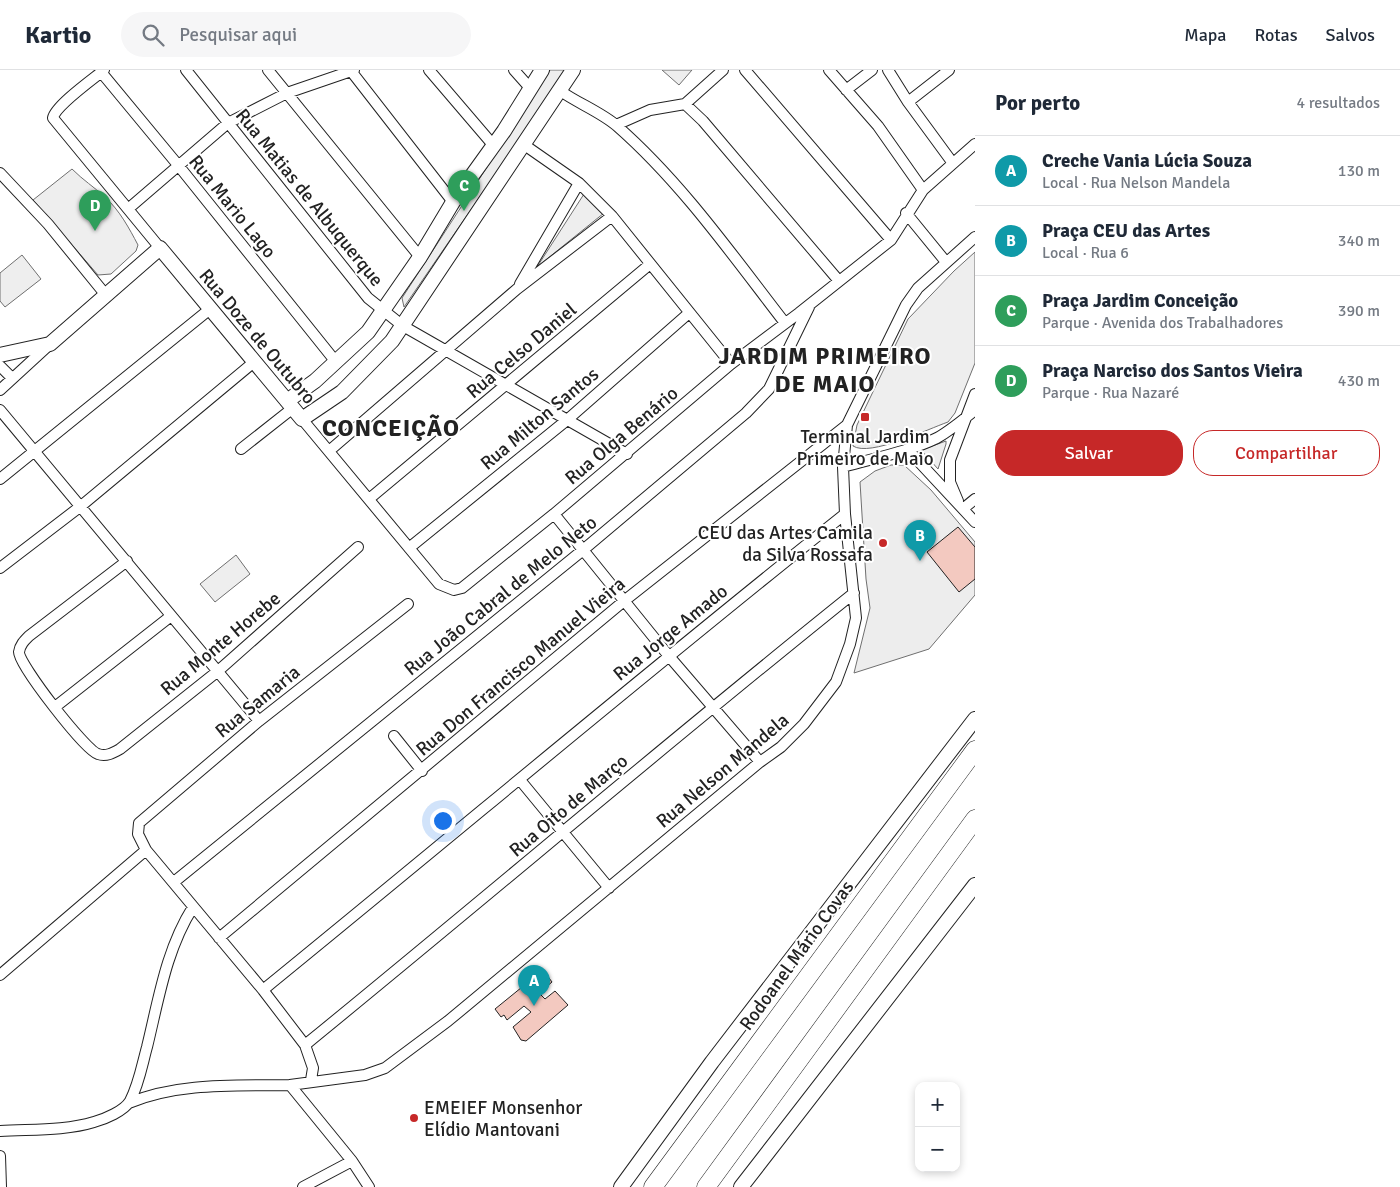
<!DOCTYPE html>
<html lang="pt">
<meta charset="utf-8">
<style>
:root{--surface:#fff;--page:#f6f6f7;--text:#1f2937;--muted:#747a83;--line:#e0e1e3;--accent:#c62828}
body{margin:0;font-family:Signika,sans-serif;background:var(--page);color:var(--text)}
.controls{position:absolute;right:15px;bottom:15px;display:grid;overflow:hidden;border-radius:10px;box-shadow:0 2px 8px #0003}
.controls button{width:45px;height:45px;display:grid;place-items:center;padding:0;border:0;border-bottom:1px solid var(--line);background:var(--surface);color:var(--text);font:25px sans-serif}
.you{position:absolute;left:442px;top:750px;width:18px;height:18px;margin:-12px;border:4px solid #fff;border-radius:50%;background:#1a73e8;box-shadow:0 0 0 8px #1a73e833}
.badge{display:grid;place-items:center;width:32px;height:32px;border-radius:50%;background:var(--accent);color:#fff;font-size:16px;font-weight:700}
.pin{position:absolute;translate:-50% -41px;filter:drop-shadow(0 1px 2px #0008)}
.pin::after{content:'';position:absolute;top:26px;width:18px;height:15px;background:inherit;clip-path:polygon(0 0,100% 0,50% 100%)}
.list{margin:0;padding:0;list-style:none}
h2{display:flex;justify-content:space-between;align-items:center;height:65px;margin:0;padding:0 20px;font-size:21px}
h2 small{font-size:16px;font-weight:400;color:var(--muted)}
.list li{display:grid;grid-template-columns:32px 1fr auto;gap:15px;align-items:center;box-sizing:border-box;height:70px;padding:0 20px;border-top:1px solid var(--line)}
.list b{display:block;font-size:19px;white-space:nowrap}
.list p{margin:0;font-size:16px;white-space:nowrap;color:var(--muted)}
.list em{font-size:16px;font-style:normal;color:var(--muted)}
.actions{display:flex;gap:10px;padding:15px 20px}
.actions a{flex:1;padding:11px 0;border:1px solid var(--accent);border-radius:20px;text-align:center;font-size:18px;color:var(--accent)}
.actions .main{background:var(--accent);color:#fff}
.icon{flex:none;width:28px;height:28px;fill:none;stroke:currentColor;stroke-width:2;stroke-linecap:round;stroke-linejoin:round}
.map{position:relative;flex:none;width:975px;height:1117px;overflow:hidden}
header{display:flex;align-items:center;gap:30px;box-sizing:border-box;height:70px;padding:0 25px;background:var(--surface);border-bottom:1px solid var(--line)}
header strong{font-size:24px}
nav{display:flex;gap:28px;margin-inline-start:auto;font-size:18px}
.search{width:350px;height:45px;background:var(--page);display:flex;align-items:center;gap:12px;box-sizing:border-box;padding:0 18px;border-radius:28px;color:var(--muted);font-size:19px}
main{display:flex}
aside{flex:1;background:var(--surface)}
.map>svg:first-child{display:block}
.green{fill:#eee;stroke:#6f6f6f}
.parking{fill:#ededed;stroke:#6f6f6f}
.building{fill:#f3c9c0;stroke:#222}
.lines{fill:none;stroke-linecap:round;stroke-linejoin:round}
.street-casing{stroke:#222;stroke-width:12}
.secondary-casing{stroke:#222;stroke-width:16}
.highway-casing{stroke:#222;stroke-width:19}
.street{stroke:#fff;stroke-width:10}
.secondary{stroke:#fff;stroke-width:14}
.highway{stroke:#fff;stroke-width:18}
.poi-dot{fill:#c62828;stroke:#fff;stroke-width:2}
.labels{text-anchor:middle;stroke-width:4;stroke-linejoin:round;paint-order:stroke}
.street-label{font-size:19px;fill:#222;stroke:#fff}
.poi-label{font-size:19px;fill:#222;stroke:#fff}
.district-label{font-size:24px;font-weight:bold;letter-spacing:1px;fill:#222;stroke:#fff}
</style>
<header>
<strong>Kartio</strong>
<div class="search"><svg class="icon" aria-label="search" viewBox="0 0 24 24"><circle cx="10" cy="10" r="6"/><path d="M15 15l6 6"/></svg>Pesquisar aqui</div>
<nav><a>Mapa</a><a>Rotas</a><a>Salvos</a></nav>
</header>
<main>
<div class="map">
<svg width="975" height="1117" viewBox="0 0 975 1117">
<rect width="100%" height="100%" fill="#fff"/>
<!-- green -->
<path class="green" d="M 550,0 L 567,0 L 404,237 L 402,228 Z
M 662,0 L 692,0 L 679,15 Z
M 72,99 C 83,110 94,117 105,127 C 120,141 129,158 138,175 L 136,181 L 111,204 L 98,205 L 33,130 Z
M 584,124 L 604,143 L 537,197 Z
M 975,182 L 975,293 L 955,343 L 948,352 C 928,359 870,387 853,376 L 857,355 L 908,249 L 954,201 Z
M 22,185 L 41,209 L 5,237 L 0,231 L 0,203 Z
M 946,371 L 946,374 L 938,399 L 921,380 Z
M 236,485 L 250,504 L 215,532 L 200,514 Z"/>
<!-- parking -->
<path class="parking" d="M 891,395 L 904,395 L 931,420 L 975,472 L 975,525 L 929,579 L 854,603 L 870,538 L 866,509 L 860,412 L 875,401 Z"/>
<!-- building -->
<path class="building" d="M 958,457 L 975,477 L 975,509 L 959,522 L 927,482 Z
M 543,900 L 552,912 L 539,923 L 545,929 L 555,921 L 568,935 L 526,971 L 521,970 L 513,957 L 531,942 L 524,936 L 507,950 L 504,945 L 501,947 L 495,939 Z"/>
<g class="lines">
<!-- street casing -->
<g class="street-casing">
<path id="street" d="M 104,0 C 93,9 55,36 53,48 L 160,178
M 186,0 L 368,228 L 403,256 L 627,384
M 268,0 L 420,187
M 429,0 L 494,76
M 514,0 L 530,18
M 745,0 L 891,170
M 829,0 L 878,56 L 923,120
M 888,0 L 908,32 L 952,92
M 351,1 L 453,132
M 101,2 L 178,95 L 336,292
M 559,20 C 577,33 601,42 617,56 C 682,113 733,186 785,253
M 846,20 L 872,0
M 908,32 L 949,0
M 685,34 L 723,0
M 616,55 L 650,40 L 685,34 L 703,51 L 839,211
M 523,74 L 579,113 L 612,146 L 731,294
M 0,103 L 48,154 L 105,224
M 128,139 L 228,53 L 287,23 L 354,0
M 906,143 L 946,192
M 520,214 L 579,113
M 0,296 L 12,308
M 0,320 L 49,275
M 0,340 L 259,651
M 302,349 L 439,514 L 454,520 L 462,518 L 554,444 L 731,294 L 799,243 L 891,170 L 923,120 L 975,74
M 241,379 L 293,338
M 907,379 L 975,452
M 329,381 L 517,219 L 612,146
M 843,397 C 874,388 908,382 937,368 C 951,360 963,350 975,340
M 0,409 L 210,239
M 369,429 L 649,195
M 958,431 L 950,412 L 950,390 L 975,324
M 964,438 L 975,429
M 554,444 L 668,585 L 760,692
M 409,478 L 567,350 L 689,243
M 127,491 L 29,566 C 24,571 20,575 19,582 C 19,595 85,680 98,684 C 106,687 113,683 120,679 L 218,601 L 358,477
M 0,498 L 81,436 L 254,292
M 55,637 L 171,546
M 394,666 L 422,701
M 520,710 L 609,818
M 174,812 L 583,480 L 746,343 L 769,319 L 809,237
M 219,868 L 624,531 L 847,355
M 0,905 L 146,780
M 263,920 C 457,762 649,600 845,444
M 305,975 C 489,825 669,671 854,523
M 311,1010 L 313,998 L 305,975 L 263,920 L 146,780 L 138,764 L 139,753 L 259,651 L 408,534
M 290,1015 L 365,1005 L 385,998 L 448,951 L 760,692 L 781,677 L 804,654 L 836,612 L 850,574 L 856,548 L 845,444 L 843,397 L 847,355 L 906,235 L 918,218 L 975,167
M 129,1033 C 179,1012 237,1016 290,1015 L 352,1091 L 369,1117
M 0,1061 C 30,1059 65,1061 94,1052 C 105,1049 124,1041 130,1031 C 139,1014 142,995 147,977 C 159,928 166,880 193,837
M 0,1086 L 1,1117
M 303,1117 L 352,1091"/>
</g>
<!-- secondary casing -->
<g class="secondary-casing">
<path id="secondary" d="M 0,285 L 50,274 L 160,178 L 302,349 L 342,322 L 392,271 L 573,0
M 287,331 L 315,311 L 368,262 L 420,187 L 453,132 L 504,61 L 542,0
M 621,1117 L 712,992 L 975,649
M 741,1117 L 975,815"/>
</g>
<!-- highway casing -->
<g class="highway-casing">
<path id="highway" d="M 653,1117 L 975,680
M 706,1117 L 975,749"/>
</g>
<!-- street -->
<use href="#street" class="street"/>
<!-- secondary -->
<use href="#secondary" class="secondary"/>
<!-- highway -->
<use href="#highway" class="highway"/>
</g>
<!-- markers -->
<g class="poi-dot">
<rect x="860" y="342" width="10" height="10" rx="2.5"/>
<circle cx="883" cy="473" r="5"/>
<circle cx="414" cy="1048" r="5"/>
</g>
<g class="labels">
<!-- street labels -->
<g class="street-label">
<text transform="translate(310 127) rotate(51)" y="7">Rua Matias de Albuquerque</text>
<text transform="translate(233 136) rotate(51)" y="7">Rua Mario Lago</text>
<text transform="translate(258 266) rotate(50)" y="7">Rua Doze de Outubro</text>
<text transform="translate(521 280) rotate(-40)" y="7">Rua Celso Daniel</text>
<text transform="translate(539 348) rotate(-40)" y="7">Rua Milton Santos</text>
<text transform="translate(621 365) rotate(-40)" y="7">Rua Olga Benário</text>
<text transform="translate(500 525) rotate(-39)" y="7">Rua João Cabral de Melo Neto</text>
<text transform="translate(670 562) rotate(-39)" y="7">Rua Jorge Amado</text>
<text transform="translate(220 573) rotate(-40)" y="7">Rua Monte Horebe</text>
<text transform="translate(520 596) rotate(-40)" y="7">Rua Don Francisco Manuel Vieira</text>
<text transform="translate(257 631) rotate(-39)" y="7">Rua Samaria</text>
<text transform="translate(722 700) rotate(-40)" y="7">Rua Nelson Mandela</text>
<text transform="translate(568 735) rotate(-40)" y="7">Rua Oito de Março</text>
<text transform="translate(796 885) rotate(-54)" y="7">Rodoanel Mário Covas</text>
</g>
<!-- poi labels -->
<g class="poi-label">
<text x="865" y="373">Terminal Jardim<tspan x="865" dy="22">Primeiro de Maio</tspan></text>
<text x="873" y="469" text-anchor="end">CEU das Artes Camila<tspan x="873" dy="22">da Silva Rossafa</tspan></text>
<text x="424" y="1044" text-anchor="start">EMEIEF Monsenhor<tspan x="424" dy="22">Elídio Mantovani</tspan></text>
</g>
<!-- district labels -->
<g class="district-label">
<text x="825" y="294">JARDIM PRIMEIRO<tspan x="825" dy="28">DE MAIO</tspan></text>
<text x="391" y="366">CONCEIÇÃO</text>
</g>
</g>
</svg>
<div class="controls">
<button>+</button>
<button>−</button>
</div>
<div class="you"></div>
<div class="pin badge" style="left:534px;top:936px;background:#0f9aa8">A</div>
<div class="pin badge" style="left:920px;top:491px;background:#0f9aa8">B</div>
<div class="pin badge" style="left:464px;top:141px;background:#2e9e5b">C</div>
<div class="pin badge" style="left:95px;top:161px;background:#2e9e5b">D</div>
</div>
<aside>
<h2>Por perto<small>4 resultados</small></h2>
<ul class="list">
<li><span class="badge" style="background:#0f9aa8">A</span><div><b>Creche Vania Lúcia Souza</b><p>Local · Rua Nelson Mandela</p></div><em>130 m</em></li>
<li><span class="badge" style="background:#0f9aa8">B</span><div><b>Praça CEU das Artes</b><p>Local · Rua 6</p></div><em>340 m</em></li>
<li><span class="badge" style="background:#2e9e5b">C</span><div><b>Praça Jardim Conceição</b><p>Parque · Avenida dos Trabalhadores</p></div><em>390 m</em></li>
<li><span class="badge" style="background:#2e9e5b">D</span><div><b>Praça Narciso dos Santos Vieira</b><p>Parque · Rua Nazaré</p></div><em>430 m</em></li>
</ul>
<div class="actions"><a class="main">Salvar</a><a>Compartilhar</a></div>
</aside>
</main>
